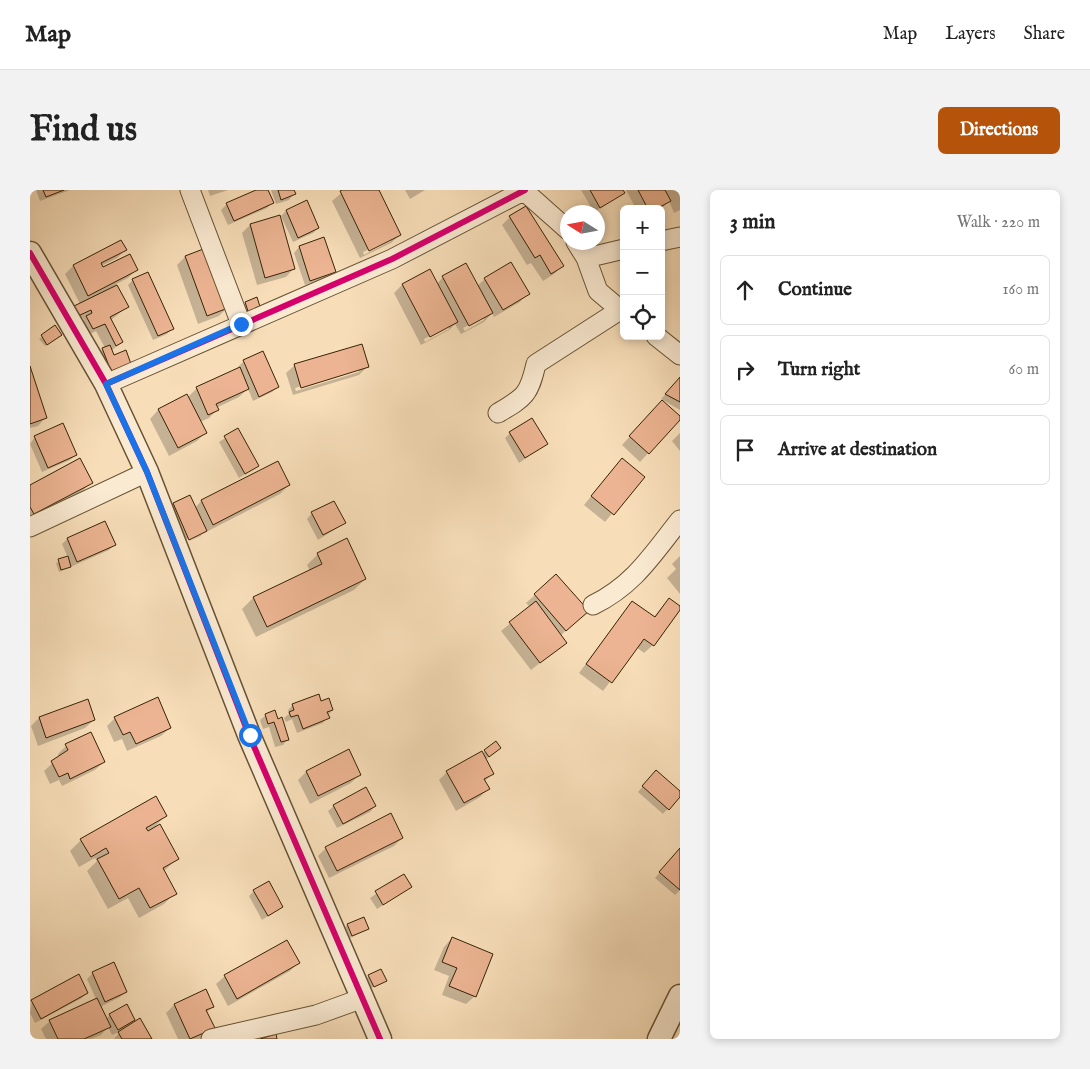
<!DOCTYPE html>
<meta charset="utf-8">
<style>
:root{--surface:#fff;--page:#f2f2f2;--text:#222;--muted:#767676;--line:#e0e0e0;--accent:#b45309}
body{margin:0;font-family:"IM FELL English",serif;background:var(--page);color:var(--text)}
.controls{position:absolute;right:15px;top:15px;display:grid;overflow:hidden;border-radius:8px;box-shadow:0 2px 8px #0003}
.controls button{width:45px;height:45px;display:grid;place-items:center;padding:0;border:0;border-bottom:1px solid var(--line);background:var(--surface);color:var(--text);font:25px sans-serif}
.compass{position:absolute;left:530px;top:15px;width:45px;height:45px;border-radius:50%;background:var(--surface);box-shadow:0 2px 8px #0003;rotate:281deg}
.stop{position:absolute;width:15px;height:15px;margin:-11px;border:4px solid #1a73e8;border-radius:50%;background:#fff}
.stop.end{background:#1a73e8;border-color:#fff;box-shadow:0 1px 5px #0008}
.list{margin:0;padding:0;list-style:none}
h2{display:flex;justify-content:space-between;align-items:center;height:65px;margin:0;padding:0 20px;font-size:21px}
h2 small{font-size:16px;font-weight:400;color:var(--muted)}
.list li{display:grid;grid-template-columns:32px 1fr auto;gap:15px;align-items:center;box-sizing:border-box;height:70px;margin:0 10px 10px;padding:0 10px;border:1px solid var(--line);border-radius:8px}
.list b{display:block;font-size:19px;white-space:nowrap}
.list em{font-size:16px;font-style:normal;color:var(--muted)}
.icon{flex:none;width:28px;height:28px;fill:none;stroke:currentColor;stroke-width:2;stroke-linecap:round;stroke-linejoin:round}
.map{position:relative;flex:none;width:650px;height:849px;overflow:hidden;border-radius:8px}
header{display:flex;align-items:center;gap:30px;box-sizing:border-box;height:70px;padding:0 25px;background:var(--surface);border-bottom:1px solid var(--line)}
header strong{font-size:24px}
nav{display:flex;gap:28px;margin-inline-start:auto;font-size:18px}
.intro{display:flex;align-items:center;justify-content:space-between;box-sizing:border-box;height:120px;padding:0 30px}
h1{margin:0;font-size:35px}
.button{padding:12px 22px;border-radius:8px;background:var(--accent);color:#fff;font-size:18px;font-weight:700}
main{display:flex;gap:30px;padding:0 30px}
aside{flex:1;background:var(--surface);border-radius:8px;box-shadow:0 2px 8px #0003}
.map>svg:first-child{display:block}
.shadow{fill:#0003;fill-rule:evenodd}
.building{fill:#ecb492;stroke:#372305}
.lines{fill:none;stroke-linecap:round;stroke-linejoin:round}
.minor-casing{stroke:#675232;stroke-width:21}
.tertiary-casing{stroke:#675232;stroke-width:25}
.minor{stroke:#faead2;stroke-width:19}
.tertiary{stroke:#faead2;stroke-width:22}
.cycleway-casing{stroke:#faead2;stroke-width:9}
.cycleway{stroke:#d6006c;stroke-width:6}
.route{stroke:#1a73e8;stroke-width:6}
</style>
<header>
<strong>Map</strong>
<nav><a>Map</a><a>Layers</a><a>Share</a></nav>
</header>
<div class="intro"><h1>Find us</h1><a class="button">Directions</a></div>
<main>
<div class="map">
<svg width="650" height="849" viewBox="0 0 650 849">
<rect width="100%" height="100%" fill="#f7deb9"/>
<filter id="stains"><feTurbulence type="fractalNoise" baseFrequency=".004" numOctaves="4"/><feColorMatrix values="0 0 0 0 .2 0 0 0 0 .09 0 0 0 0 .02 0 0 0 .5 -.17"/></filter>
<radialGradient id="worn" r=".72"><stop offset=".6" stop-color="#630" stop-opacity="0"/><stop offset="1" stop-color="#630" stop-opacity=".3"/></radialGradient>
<!-- shadow -->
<path class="shadow" d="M 6,0 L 40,0 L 10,11 Z
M 178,0 L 198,0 L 180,6 Z
M 229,0 L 237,0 L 242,13 L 237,18 L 198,35 L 191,20 L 197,14 Z
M 241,0 L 263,0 L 264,4 L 259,10 L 246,14 Z
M 315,0 L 348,0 L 370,45 L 361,53 L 330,68 L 302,11 ZM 361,48 L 361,51 L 334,65 L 333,62 Z
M 375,0 L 395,0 L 380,9 Z
M 551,0 L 592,0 L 593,3 L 564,22 Z
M 596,0 L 650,0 L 650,20 L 644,23 L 639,11 L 631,19 L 606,19 Z
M 276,12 L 288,38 L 283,43 L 263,52 L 251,26 L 256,21 Z
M 249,27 L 264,78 L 256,87 L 227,95 L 212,43 L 220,35 Z
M 480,27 L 532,76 L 524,84 L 513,91 L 501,73 L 497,75 L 472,35 Z
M 294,49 L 304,81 L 299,87 L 275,95 L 264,63 L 269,57 Z
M 91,51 L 95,60 L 87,68 L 71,76 L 73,79 L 106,80 L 98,88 L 86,94 L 97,117 L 81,130 L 92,152 L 81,161 L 83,167 L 99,173 L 75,186 L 67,164 L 75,158 L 66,141 L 54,147 L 49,135 L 54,130 L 52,127 L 40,133 L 50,114 L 35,84 L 43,76 Z
M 155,67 L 197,118 L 189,126 L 168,134 L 147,75 Z
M 400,80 L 407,94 L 413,87 L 447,96 L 455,89 L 498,103 L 490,112 L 464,127 L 462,123 L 454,132 L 431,144 L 425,134 L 419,140 L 391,155 L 364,103 L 372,95 ZM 454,127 L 454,130 L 435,141 L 433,138 ZM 419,136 L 419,139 L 395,152 L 394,149 Z
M 103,90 L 142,138 L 137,144 L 123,150 L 98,95 Z
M 226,109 L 217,125 L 213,115 Z
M 25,137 L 28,147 L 15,156 L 9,149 Z
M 232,163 L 248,197 L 242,202 L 223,211 L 218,199 L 209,207 L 186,218 L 187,220 L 179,228 L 170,232 L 175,243 L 167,251 L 139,266 L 120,229 L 128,220 L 156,206 L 157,208 L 167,198 L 209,179 L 208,177 L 213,172 Z
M 265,175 L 337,177 L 329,185 L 263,205 L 256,183 ZM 329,179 L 329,182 L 266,201 L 265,198 Z
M 0,180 L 16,227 L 8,236 L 0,238 Z
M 650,188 L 650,220 L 631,209 Z
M 624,220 L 650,228 L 610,272 L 592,255 Z
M 208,240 L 228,276 L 209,288 L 189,252 Z
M 480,243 L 516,254 L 489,273 L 475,248 Z
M 650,243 L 650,261 L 642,251 Z
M 5,247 L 46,265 L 40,270 L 12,282 L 0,254 Z
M 247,273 L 259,295 L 250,304 L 153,354 L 138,319 L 143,314 L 160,306 L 165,318 L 171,311 ZM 171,343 L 171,346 L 154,353 L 153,351 Z
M 584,278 L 613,287 L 575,332 L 554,315 Z
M 61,292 L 53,301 L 0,329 L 0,297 Z
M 282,323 L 315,333 L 288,350 L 277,329 Z
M 37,349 L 84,355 L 79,360 L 29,382 L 26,373 L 38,368 L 32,354 Z
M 288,364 L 335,389 L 324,400 L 226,447 L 212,419 L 223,408 L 280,381 L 277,375 Z
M 650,366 L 650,404 L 637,388 L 646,379 L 642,374 Z
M 526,386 L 549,429 L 530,446 L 535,453 L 501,480 L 471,441 L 500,417 L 496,413 Z
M 639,409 L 650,417 L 623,455 L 614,463 L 606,457 L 573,501 L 549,483 L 602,412 L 623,428 Z
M 57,511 L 64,530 L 55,538 L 8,556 L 1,536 L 9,528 Z
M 291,513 L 302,520 L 293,533 L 267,543 L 262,529 L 256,532 L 254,528 L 259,524 L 258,520 L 263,515 Z
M 236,525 L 247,530 L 258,549 L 253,555 L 245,557 L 239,537 L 233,539 L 230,530 Z
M 85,528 L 140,538 L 131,546 L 97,561 L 92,549 L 84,552 L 77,536 Z
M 465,553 L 467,561 L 455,570 L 463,583 L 454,592 L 458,599 L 450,607 L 426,621 L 409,590 L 417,582 L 452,564 Z
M 36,556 L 74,572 L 65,580 L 32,596 L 29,590 L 20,594 L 14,581 L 29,567 L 28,564 Z
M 276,582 L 329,585 L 321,593 L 280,614 L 268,590 Z
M 621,587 L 650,602 L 650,605 L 633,624 L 608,602 Z
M 304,616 L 345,616 L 340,622 L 307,638 L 298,621 Z
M 135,626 L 124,638 L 148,668 L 133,682 L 145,703 L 134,714 L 109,728 L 98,708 L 78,719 L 57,681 L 67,671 L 65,668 L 49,677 L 40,661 L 51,650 Z
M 372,648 L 364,656 L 299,688 L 288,666 L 296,658 Z
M 650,659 L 650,700 L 645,705 L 625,688 Z
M 374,685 L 381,697 L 347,719 L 340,708 Z
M 224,701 L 252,717 L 232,730 L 219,706 Z
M 318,735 L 338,739 L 320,748 L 315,737 Z
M 422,748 L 445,806 L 436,814 L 412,805 L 419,786 L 404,780 L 414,757 Z
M 256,751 L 268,773 L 260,781 L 198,816 L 186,794 L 195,786 Z
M 63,783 L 96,802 L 90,807 L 70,817 L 76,829 L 80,825 L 104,830 L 97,837 L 121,849 L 84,849 L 91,841 L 82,845 L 78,837 L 71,845 L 61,849 L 16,849 L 11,839 L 20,831 L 66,809 L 57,789 Z
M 339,786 L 355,791 L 341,798 L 337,788 Z
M 175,800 L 182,817 L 176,823 L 175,846 L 169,849 L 148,849 L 136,823 L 144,815 Z
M 57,802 L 52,808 L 5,833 L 0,823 L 2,811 Z"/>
<!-- building -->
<path class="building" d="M 13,0 L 34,0 L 16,7 Z
M 226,0 L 238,0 L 244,13 L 204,31 L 196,13 Z
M 248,0 L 264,0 L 266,4 L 251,10 Z
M 312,0 L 349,0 L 371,45 L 339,61 L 310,1 Z
M 560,0 L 593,0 L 595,3 L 570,18 Z
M 608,0 L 635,0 L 641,11 L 626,19 L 618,19 Z
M 277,10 L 289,38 L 268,48 L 256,20 Z
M 496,16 L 534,76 L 521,84 L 510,65 L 505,68 L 479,26 Z
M 250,25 L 265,79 L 235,88 L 220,34 Z
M 294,47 L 306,82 L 280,91 L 269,56 Z
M 91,50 L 97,60 L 71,73 L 73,77 L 100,64 L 108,80 L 58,106 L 43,75 Z
M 176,58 L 198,118 L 177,126 L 155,66 Z
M 481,72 L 500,104 L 473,120 L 454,88 Z
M 436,73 L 463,123 L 439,136 L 412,86 Z
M 400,79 L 428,132 L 400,147 L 372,94 Z
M 118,82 L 144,139 L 128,146 L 102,89 Z
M 87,95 L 99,117 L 80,127 L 93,152 L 86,156 L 75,134 L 63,139 L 56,126 L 62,123 L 61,120 L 48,126 L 44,116 Z
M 227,107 L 231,120 L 219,124 L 215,112 Z
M 25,135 L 32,145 L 17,155 L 11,145 Z
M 332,154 L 339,177 L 271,198 L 264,174 Z
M 80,155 L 84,165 L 96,160 L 101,174 L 81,181 L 72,158 Z
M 233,161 L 249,197 L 229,207 L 213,170 Z
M 0,176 L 17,228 L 0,234 Z
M 210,177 L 219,199 L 186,214 L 189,220 L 178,225 L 166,197 Z
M 650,187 L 650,212 L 635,204 Z
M 157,204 L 177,243 L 148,258 L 128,219 Z
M 632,210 L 650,226 L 650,230 L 619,264 L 599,246 Z
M 502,228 L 518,254 L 495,268 L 479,242 Z
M 33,233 L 47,265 L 18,278 L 4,246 Z
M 208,238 L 229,276 L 215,284 L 194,246 Z
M 50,268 L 63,293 L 4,324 L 0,317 L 0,295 Z
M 592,268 L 615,287 L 584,325 L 561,306 Z
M 248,271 L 260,295 L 183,335 L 171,310 Z
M 160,305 L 177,341 L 159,350 L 143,313 Z
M 304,311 L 316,333 L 293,345 L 281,322 Z
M 75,331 L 86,355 L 47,372 L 37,348 Z
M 317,348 L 336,389 L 237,437 L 223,407 L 292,374 L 287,363 Z
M 38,366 L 41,377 L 31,380 L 28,369 Z
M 526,384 L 559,421 L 536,441 L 504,404 Z
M 639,408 L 650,416 L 650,420 L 624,456 L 614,449 L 582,493 L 556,474 L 602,411 L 625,427 Z
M 506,411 L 537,453 L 510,473 L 479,432 Z
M 289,504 L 291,511 L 299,508 L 303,520 L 297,522 L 300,528 L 273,539 L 268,525 L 261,527 L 259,522 L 264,520 L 262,514 Z
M 128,507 L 141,538 L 106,554 L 100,542 L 93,545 L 84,527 Z
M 58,509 L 65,530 L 16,548 L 9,527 Z
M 245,520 L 248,529 L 252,527 L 259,550 L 251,552 L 244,532 L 238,534 L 235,524 Z
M 61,542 L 75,572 L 40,589 L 38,583 L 29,587 L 21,571 L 38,560 L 35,554 Z
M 466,551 L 471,558 L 459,567 L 454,560 Z
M 319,559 L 331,585 L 288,606 L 276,581 Z
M 452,561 L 464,584 L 454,589 L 460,599 L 434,613 L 416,581 Z
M 626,580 L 650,601 L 650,607 L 639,620 L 612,596 Z
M 336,597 L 346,616 L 313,634 L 303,615 Z
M 126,606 L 137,626 L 116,638 L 118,641 L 130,634 L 149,669 L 133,678 L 147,704 L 120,718 L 109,698 L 89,709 L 67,669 L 79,663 L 76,658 L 61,667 L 50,649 Z
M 361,623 L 373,648 L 307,681 L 295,657 Z
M 650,658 L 650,700 L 629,682 Z
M 374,684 L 382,697 L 353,715 L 345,701 Z
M 239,691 L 253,717 L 238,726 L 223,700 Z
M 334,727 L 339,739 L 322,746 L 317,734 Z
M 422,747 L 463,764 L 446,807 L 419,796 L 427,778 L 412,772 Z
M 257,750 L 270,773 L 207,809 L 194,785 Z
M 84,772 L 97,802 L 75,812 L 62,782 Z
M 351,779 L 357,791 L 344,797 L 338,785 Z
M 49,784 L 58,803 L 11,829 L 1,810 Z
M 176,799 L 184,817 L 176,820 L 185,838 L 160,849 L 144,814 Z
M 67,808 L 81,837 L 54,849 L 28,849 L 19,830 Z
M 97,814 L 105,830 L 88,840 L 79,824 Z
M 110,828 L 122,849 L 92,849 L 88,842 Z
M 246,844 L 247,849 L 230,849 Z"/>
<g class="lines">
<!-- minor casing -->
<g class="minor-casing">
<path id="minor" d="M 160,0 L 211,134
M 494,1 L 538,40
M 631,51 L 650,47
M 546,52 L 556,68 L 568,101 L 594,123
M 556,68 L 594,59
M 626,146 L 650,165
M 76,194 L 362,69 L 495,0
M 468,223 C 495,207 499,205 506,174 L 590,120
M 0,337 L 117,282
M 563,415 C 604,395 622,365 650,330
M 181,849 L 286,825 L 333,808"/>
</g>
<!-- tertiary casing -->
<g class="tertiary-casing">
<path id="tertiary" d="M 0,63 L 76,194 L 117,282 L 219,545 L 350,849
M 629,849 L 650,806"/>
</g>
<!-- minor -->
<use href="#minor" class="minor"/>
<!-- tertiary -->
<use href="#tertiary" class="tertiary"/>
<!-- cycleway casing -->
<g class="cycleway-casing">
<path id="cycleway" d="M 0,63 L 76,194 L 117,282 L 219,545 L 350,849
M 76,194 L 362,69 L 495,0"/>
</g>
<!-- cycleway -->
<use href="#cycleway" class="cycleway"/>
</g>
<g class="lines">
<!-- route -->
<path class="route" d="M 211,134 L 76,194 L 117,282 L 220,545"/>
</g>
<rect width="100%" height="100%" filter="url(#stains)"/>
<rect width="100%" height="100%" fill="url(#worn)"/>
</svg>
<div class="controls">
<button>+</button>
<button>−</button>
<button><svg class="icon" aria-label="locate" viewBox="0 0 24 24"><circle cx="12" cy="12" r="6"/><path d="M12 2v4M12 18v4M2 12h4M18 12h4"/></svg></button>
</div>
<svg class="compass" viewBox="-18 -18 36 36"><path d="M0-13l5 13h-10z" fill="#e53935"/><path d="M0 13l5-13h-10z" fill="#767676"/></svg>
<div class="stop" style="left:220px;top:545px"></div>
<div class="stop end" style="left:211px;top:134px"></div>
</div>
<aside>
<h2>3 min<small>Walk · 220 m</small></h2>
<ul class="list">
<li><svg class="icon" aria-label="ahead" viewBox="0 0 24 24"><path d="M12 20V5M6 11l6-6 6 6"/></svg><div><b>Continue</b></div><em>160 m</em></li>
<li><svg class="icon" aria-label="right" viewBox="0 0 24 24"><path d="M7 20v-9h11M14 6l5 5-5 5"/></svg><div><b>Turn right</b></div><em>60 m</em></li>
<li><svg class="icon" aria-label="arrive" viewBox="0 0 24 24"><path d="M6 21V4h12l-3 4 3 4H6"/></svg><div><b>Arrive at destination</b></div></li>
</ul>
</aside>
</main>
